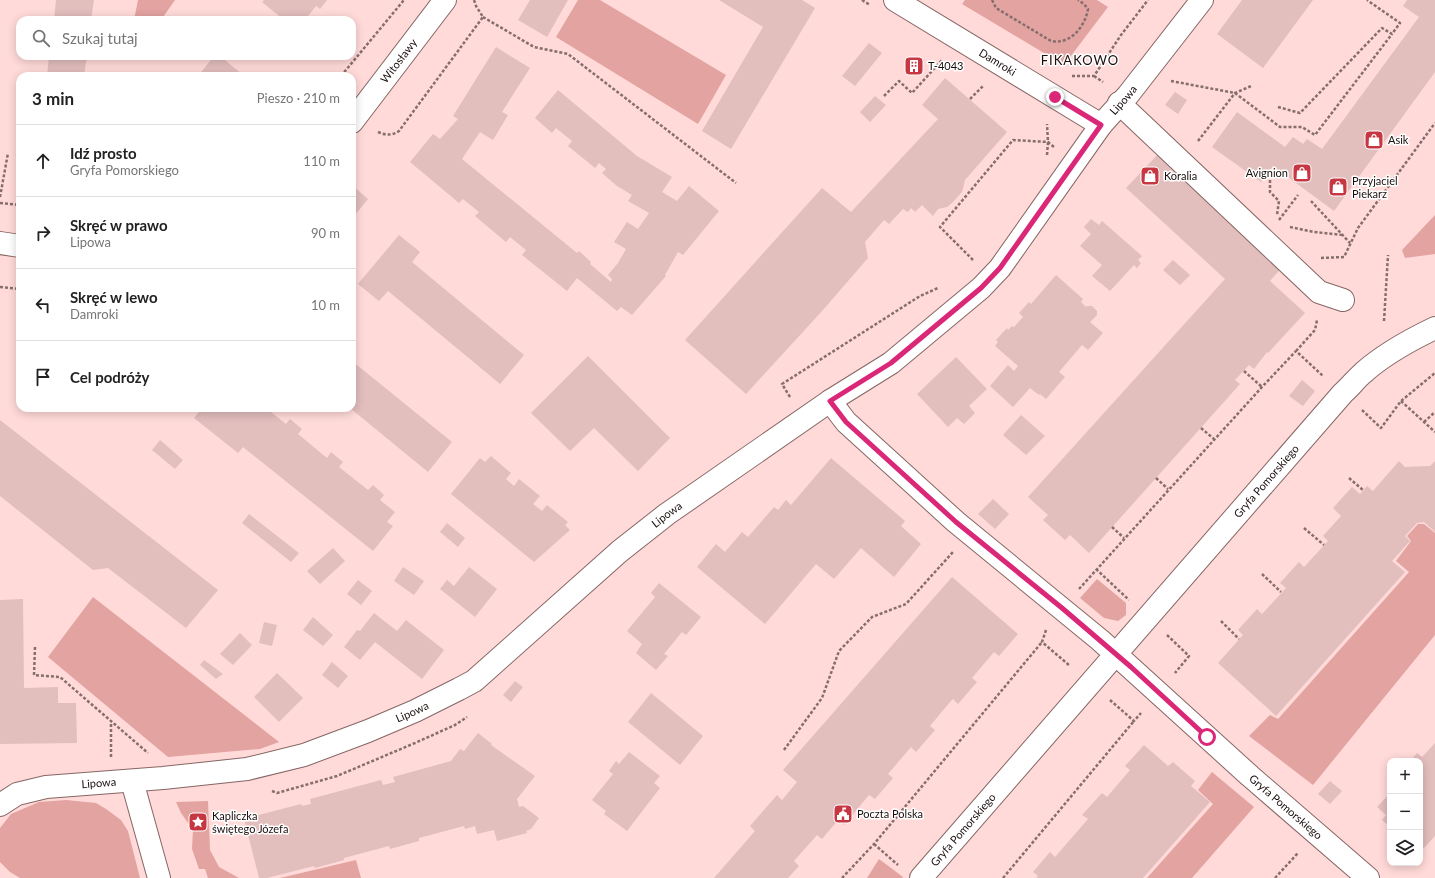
<!DOCTYPE html>
<html lang="pl">
<meta charset="utf-8">
<style>
:root{--surface:#fff;--page:#f6f6f6;--text:#222;--muted:#767676;--line:#e0e0e0}
body{margin:0;font-family:Lato,sans-serif;background:var(--page);color:var(--text)}
.controls{position:absolute;right:12px;bottom:12px;display:grid;overflow:hidden;border-radius:8px;box-shadow:0 2px 10px #0003}
.controls button{width:36px;height:36px;display:grid;place-items:center;padding:0;border:0;border-bottom:1px solid var(--line);background:var(--surface);color:var(--text);font:20px sans-serif}
.stop{position:absolute;width:12px;height:12px;margin:-9px;border:3px solid #db2777;border-radius:50%;background:#fff}
.stop.end{background:#db2777;border-color:#fff;box-shadow:0 1px 4px #0008}
.list{margin:0;padding:0;list-style:none}
h2{display:flex;justify-content:space-between;align-items:center;height:52px;margin:0;padding:0 16px;font-size:17px}
h2 small{font-size:13px;font-weight:400;color:var(--muted)}
.list li{display:grid;grid-template-columns:26px 1fr auto;gap:12px;align-items:center;box-sizing:border-box;height:72px;padding:0 16px;border-top:1px solid var(--line)}
.list b{display:block;font-size:15px;white-space:nowrap}
.list p{margin:0;font-size:13px;white-space:nowrap;color:var(--muted)}
.list em{font-size:13px;font-style:normal;color:var(--muted)}
.icon{flex:none;width:22px;height:22px;fill:none;stroke:currentColor;stroke-width:2;stroke-linecap:round;stroke-linejoin:round}
.map{position:relative;flex:none;width:1435px;height:878px;overflow:hidden}
.search{position:absolute;background:var(--surface);box-shadow:0 2px 10px #0003;left:16px;top:16px;width:340px;height:44px;display:flex;align-items:center;gap:10px;box-sizing:border-box;padding:0 14px;border-radius:12px;color:var(--muted);font-size:15px}
.panel{position:absolute;background:var(--surface);box-shadow:0 2px 10px #0003;left:16px;top:72px;width:340px;height:340px;border-radius:12px}
.map>svg:first-child{display:block}
.green{fill:#e2a3a1}
.building{fill:#e2bebd}
.lines{fill:none;stroke-linecap:round;stroke-linejoin:round}
.minor-casing{stroke:#856664;stroke-width:24}
.path{stroke:#866e6d;stroke-width:2.5;stroke-dasharray:3 2;stroke-linecap:butt}
.minor{stroke:#fff;stroke-width:22}
.route{stroke:#db2777;stroke-width:5}
.labels{text-anchor:middle;stroke-width:3;stroke-linejoin:round;paint-order:stroke}
.street-label{font-size:11px;fill:#190d0d;stroke:#fff}
.poi-label{font-size:11px;fill:#190d0d;stroke:#fff;text-anchor:start}
.quarter-label{font-size:13px;letter-spacing:1px;fill:#190d0d;stroke:#fff}
</style>
<div class="map">
<svg width="1435" height="878" viewBox="0 0 1435 878">
<rect width="100%" height="100%" fill="#ffdad8"/>
<!-- green -->
<path class="green" d="M 138,0 L 175,0 L 161,20 L 134,20 Z
M 578,0 L 600,0 L 726,75 L 698,124 L 556,37 Z
M 965,0 L 1097,0 L 1108,7 L 1064,65 L 962,4 Z
M 1435,215 L 1435,254 L 1405,258 L 1402,250 Z
M 1418,524 L 1424,524 L 1435,533 L 1435,635 L 1313,785 L 1249,736 L 1270,715 L 1278,719 L 1409,572 L 1396,561 L 1411,541 L 1407,536 Z
M 1097,579 L 1126,603 L 1126,615 L 1118,621 L 1104,618 L 1080,598 Z
M 93,597 L 279,742 L 260,749 L 168,757 L 48,657 Z
M 1212,772 L 1254,807 L 1192,878 L 1147,878 L 1213,804 L 1198,790 Z
M 66,800 L 96,803 L 106,809 L 121,820 L 128,831 L 140,878 L 20,878 L 10,872 L 0,862 L 0,828 L 11,814 L 39,802 Z
M 208,801 L 210,850 L 219,867 L 239,878 L 208,878 L 205,869 L 199,869 L 192,849 L 193,830 L 181,813 L 176,802 Z
M 879,859 L 903,877 L 902,878 L 867,878 Z
M 356,860 L 361,878 L 280,878 Z"/>
<!-- building -->
<path class="building" d="M 56,0 L 94,0 L 91,20 L 54,20 Z
M 264,0 L 327,0 L 320,9 L 316,6 L 305,20 L 284,20 L 262,2 Z
M 530,0 L 568,0 L 547,37 L 518,20 Z
M 719,0 L 802,0 L 815,8 L 731,149 L 702,131 L 763,27 Z
M 1242,0 L 1313,0 L 1263,68 L 1217,34 Z
M 1407,0 L 1435,0 L 1435,72 L 1334,211 L 1273,166 L 1261,182 L 1212,147 L 1237,112 L 1285,147 L 1293,137 L 1303,144 L 1307,139 L 1322,149 L 1419,17 L 1403,6 Z
M 869,43 L 882,53 L 855,86 L 842,76 Z
M 496,47 L 530,68 L 502,112 L 508,115 L 493,140 L 480,132 L 462,159 L 577,253 L 579,251 L 591,262 L 590,264 L 611,282 L 612,279 L 608,275 L 618,263 L 626,249 L 614,242 L 627,222 L 638,229 L 649,213 L 628,201 L 632,195 L 617,186 L 602,173 L 606,169 L 599,163 L 595,168 L 568,146 L 572,141 L 556,128 L 552,133 L 535,118 L 558,90 L 637,156 L 672,177 L 662,192 L 677,201 L 689,186 L 719,211 L 683,255 L 678,252 L 665,275 L 666,276 L 632,315 L 621,307 L 617,311 L 577,278 L 567,291 L 522,255 L 526,250 L 510,237 L 506,242 L 475,216 L 479,212 L 463,199 L 459,203 L 410,162 L 433,134 L 440,139 L 458,119 L 453,116 Z
M 49,56 L 87,56 L 84,76 L 47,76 Z
M 214,56 L 220,56 L 243,75 L 198,76 Z
M 913,57 L 924,66 L 915,76 L 905,66 Z
M 945,78 L 1007,132 L 965,180 L 962,192 L 953,202 L 947,207 L 938,209 L 933,216 L 922,205 L 915,212 L 911,208 L 908,212 L 903,209 L 889,224 L 884,220 L 865,242 L 868,258 L 823,310 L 746,394 L 685,340 L 822,188 L 851,212 L 938,119 L 922,105 Z
M 1175,92 L 1187,100 L 1178,114 L 1165,105 Z
M 875,96 L 886,105 L 870,122 L 860,112 Z
M 1161,151 L 1284,265 L 1270,281 L 1305,313 L 1268,353 L 1267,352 L 1254,369 L 1249,365 L 1235,380 L 1240,384 L 1089,553 L 1070,535 L 1065,540 L 1043,520 L 1048,515 L 1028,497 L 1225,279 L 1126,188 Z
M 352,185 L 368,199 L 354,216 L 352,214 Z
M 1091,219 L 1099,225 L 1102,221 L 1142,256 L 1138,260 L 1141,263 L 1137,268 L 1134,265 L 1110,291 L 1092,276 L 1102,265 L 1080,246 L 1091,234 L 1084,227 Z
M 399,235 L 420,252 L 412,262 L 524,355 L 500,384 L 388,291 L 379,301 L 358,284 Z
M 1173,260 L 1190,275 L 1180,285 L 1163,270 Z
M 1056,275 L 1083,299 L 1081,302 L 1086,307 L 1087,306 L 1092,306 L 1097,311 L 1097,315 L 1090,322 L 1103,333 L 1088,350 L 1082,345 L 1059,372 L 1065,377 L 1046,399 L 1040,394 L 1039,395 L 1030,388 L 1013,407 L 990,386 L 1008,365 L 1014,371 L 1018,366 L 995,346 L 998,342 L 996,340 L 1007,328 L 1008,330 L 1012,326 L 1014,327 L 1023,317 L 1019,313 L 1029,302 L 1031,304 Z
M 588,356 L 670,438 L 638,471 L 594,428 L 570,451 L 531,413 Z
M 956,357 L 987,389 L 969,406 L 975,413 L 964,424 L 957,418 L 948,427 L 917,394 Z
M 352,361 L 452,442 L 428,472 L 350,408 L 352,408 Z
M 1302,380 L 1315,391 L 1303,406 L 1289,396 Z
M 202,408 L 270,408 L 273,410 L 271,412 L 286,424 L 290,419 L 302,429 L 298,434 L 327,458 L 331,452 L 343,462 L 339,467 L 368,490 L 373,485 L 384,495 L 380,500 L 395,512 L 387,522 L 393,526 L 373,551 L 243,447 L 238,453 L 194,418 Z
M 1021,415 L 1045,436 L 1026,455 L 1003,435 Z
M 0,420 L 218,590 L 186,628 L 108,568 L 93,570 L 0,496 Z
M 160,440 L 183,460 L 175,469 L 152,450 Z
M 491,456 L 511,473 L 506,479 L 514,486 L 519,479 L 540,496 L 533,504 L 542,511 L 547,505 L 568,522 L 565,525 L 570,530 L 534,562 L 451,494 L 480,458 L 485,462 Z
M 831,458 L 905,521 L 901,526 L 921,544 L 894,577 L 861,548 L 834,579 L 816,564 L 765,624 L 697,567 L 716,544 L 725,552 L 742,532 L 748,537 L 774,507 L 778,510 L 786,500 L 791,505 Z
M 1399,461 L 1405,467 L 1430,466 L 1435,461 L 1435,532 L 1424,522 L 1417,523 L 1405,536 L 1410,541 L 1392,561 L 1405,572 L 1276,716 L 1218,663 L 1243,635 L 1238,630 L 1257,609 L 1262,614 L 1286,588 L 1280,583 L 1299,562 L 1304,567 L 1328,541 L 1323,536 L 1341,516 L 1333,508 L 1352,487 L 1360,494 L 1367,486 L 1373,491 Z
M 993,499 L 1009,514 L 995,529 L 978,514 Z
M 249,514 L 299,553 L 291,562 L 242,523 Z
M 447,523 L 465,538 L 458,547 L 440,532 Z
M 333,548 L 345,561 L 320,584 L 307,571 Z
M 403,567 L 424,581 L 414,595 L 394,581 Z
M 469,567 L 497,589 L 475,617 L 440,589 L 447,580 L 454,586 Z
M 952,577 L 1018,634 L 999,656 L 994,652 L 972,678 L 977,682 L 958,704 L 953,699 L 950,702 L 930,726 L 935,730 L 916,752 L 911,747 L 888,774 L 893,778 L 875,799 L 869,795 L 844,825 L 838,820 L 822,839 L 817,835 L 794,861 L 799,866 L 788,878 L 714,878 L 755,831 L 750,826 L 777,795 L 782,800 L 797,782 L 783,770 Z
M 358,580 L 372,591 L 361,605 L 347,594 Z
M 659,583 L 701,617 L 686,635 L 682,632 L 664,654 L 668,656 L 656,670 L 636,653 L 642,644 L 627,631 L 655,597 L 651,593 Z
M 23,599 L 24,688 L 58,687 L 58,703 L 76,703 L 77,743 L 0,744 L 0,600 Z
M 374,613 L 397,631 L 406,620 L 444,650 L 422,679 L 375,642 L 360,660 L 344,647 L 357,630 L 360,631 Z
M 313,617 L 333,635 L 323,646 L 303,630 Z
M 264,622 L 277,625 L 272,646 L 259,643 Z
M 240,633 L 252,645 L 233,665 L 220,654 Z
M 204,660 L 223,674 L 216,679 L 200,665 Z
M 332,662 L 348,676 L 338,688 L 322,675 Z
M 277,673 L 303,698 L 279,722 L 254,697 Z
M 515,681 L 523,687 L 511,702 L 503,695 Z
M 651,693 L 703,736 L 680,765 L 628,722 Z
M 478,733 L 492,744 L 491,745 L 535,776 L 517,799 L 519,807 L 523,806 L 539,818 L 531,829 L 526,831 L 527,833 L 497,841 L 494,830 L 477,834 L 475,826 L 465,829 L 464,826 L 419,838 L 419,841 L 390,849 L 389,846 L 344,858 L 344,860 L 315,868 L 314,866 L 267,878 L 259,878 L 244,819 L 301,804 L 302,806 L 311,804 L 310,799 L 381,780 L 383,785 L 395,782 L 393,777 L 451,761 L 460,749 L 464,751 Z
M 1435,743 L 1435,836 L 1424,848 L 1420,845 L 1420,761 L 1410,761 L 1417,753 L 1422,757 Z
M 1144,745 L 1168,766 L 1173,762 L 1195,781 L 1191,786 L 1210,802 L 1143,878 L 1036,878 L 1038,876 L 1033,872 L 1050,852 L 1055,857 L 1088,819 L 1082,815 L 1102,793 L 1107,797 L 1130,770 L 1125,766 Z
M 629,752 L 660,776 L 654,783 L 660,788 L 627,831 L 604,814 L 606,811 L 592,800 L 613,774 L 609,771 L 616,761 L 619,764 Z
M 1330,781 L 1342,791 L 1330,804 L 1318,794 Z
M 1390,793 L 1390,827 L 1382,820 L 1386,815 L 1377,807 Z"/>
<g class="lines">
<!-- minor casing -->
<g class="minor-casing">
<g id="minor">
<path id="s1" d="M 895,0 L 1101,125"/>
<path d="M 1119,103 L 1319,292 L 1343,300"/>
<path id="s2" d="M 352,122 L 445,0"/>
<path d="M 0,243 L 20,246"/>
<path id="s3" d="M 830,401 L 846,422 L 956,522 L 1100,640 L 1250,776 L 1368,878"/>
<path d="M 132,781 L 159,878"/>
<path id="s4" d="M 0,805 L 17,794 L 46,787 L 163,778 L 247,769 L 304,755 L 368,731 L 415,711 L 459,689 L 474,681 L 620,551 L 667,514 L 830,401 L 891,363 L 981,288 L 1000,268 L 1101,125 L 1128,95 L 1202,0"/>
<path id="s5" d="M 921,878 L 1343,393 C 1350,387 1356,379 1363,373 C 1384,354 1410,340 1435,328"/>
</g>
</g>
<!-- path -->
<path class="path" d="M 862,0 L 870,5
M 992,0 L 996,8 L 1051,41 C 1070,45 1085,27 1088,9 L 1084,4 L 1078,0
M 483,17 L 534,47 L 568,54 L 736,183
M 341,76 L 404,0
M 1072,76 L 1094,76 L 1121,35 L 1148,0
M 1094,76 L 1103,82
M 1171,81 L 1235,93 L 1280,127 L 1302,127 L 1315,135 L 1392,34
M 884,96 L 899,81 L 912,93 L 943,59
M 970,99 L 984,85
M 1278,107 L 1300,113 L 1382,28 L 1392,34 L 1400,23 L 1367,0
M 378,132 C 385,135 392,136 399,131 L 483,17 L 476,6 L 474,0
M 1198,141 L 1235,93 L 1251,86
M 1047,155 L 1048,142 L 1047,124
M 1270,180 L 1270,192 L 1279,201 L 1277,215
M 0,197 L 8,153
M 1311,201 L 1350,243
M 0,203 L 20,205
M 1279,220 L 1298,195
M 1290,227 L 1314,232 L 1343,235
M 1321,258 L 1344,257 L 1358,228 L 1435,123
M 973,260 L 940,227 L 1013,140 L 1048,142 L 1054,147
M 0,287 L 20,289
M 1384,321 L 1388,255
M 1296,351 L 1315,330 L 1317,320
M 1244,371 L 1262,387
M 790,397 L 782,384 L 920,296 L 938,288
M 1401,401 L 1435,432
M 1362,410 L 1381,428 L 1401,401 L 1435,373
M 1424,422 L 1435,412
M 1201,428 L 1214,439
M 1156,478 L 1168,489
M 1349,478 L 1363,490
M 1112,527 L 1124,538
M 1304,528 L 1324,545
M 1096,569 L 1129,600
M 1262,574 L 1281,592
M 1079,589 L 1262,387 L 1296,351 L 1323,376
M 1221,621 L 1239,639
M 1046,630 L 1042,642 L 1070,666
M 1167,635 L 1189,656 L 1175,673
M 35,647 L 34,675 L 60,677 L 148,753
M 1110,700 L 1134,721 L 1141,713
M 784,750 L 822,698 L 839,651 L 872,617 L 906,604 L 953,552
M 111,757 L 111,722
M 272,791 L 277,793 L 337,776 L 415,743 L 455,725 L 467,717
M 874,844 L 898,865
M 842,878 L 874,844 L 1042,642
M 1003,878 L 1134,721
M 1275,878 L 1298,853"/>
<!-- minor -->
<use href="#minor" class="minor"/>
</g>
<g class="lines">
<!-- route -->
<path class="route" d="M 1055,97 L 1101,125 L 1000,268 L 981,288 L 891,363 L 830,401 L 846,422 L 956,522 L 1062,608 L 1131,667 L 1207,737"/>
</g>
<!-- icons -->
<defs>
<g id="building-square" transform="scale(1)"><rect x="-9" y="-9" width="18" height="18" rx="4" fill="#c73742" stroke="#fff"/><path d="M-4-6H4V6H1V3H-1V6H-4ZM-2.5-4.3h1.7v1.8h-1.7ZM.8-4.3h1.7v1.8H.8ZM-2.5-1h1.7V.8h-1.7ZM.8-1h1.7V.8H.8Z" fill="#fff"/></g>
<g id="shop-square" transform="scale(1)"><rect x="-9" y="-9" width="18" height="18" rx="4" fill="#c73742" stroke="#fff"/><path d="M-5-2.5h2.3a2.7 3.5 0 0 1 5.4 0H5L5.5 6h-11ZM-1.5-2.5h3a1.5 2.3 0 0 0-3 0Z" fill="#fff"/></g>
<g id="civic-square" transform="scale(1)"><rect x="-9" y="-9" width="18" height="18" rx="4" fill="#c73742" stroke="#fff"/><path d="M-.6-6.5H3V-4.5H.6V-3L4-1V1h2V6H-6V1h2V-1L-.6-3ZM-1.2 2.5V6h2.4V2.5Z" fill="#fff"/></g>
<g id="sight-square" transform="scale(1)"><rect x="-9" y="-9" width="18" height="18" rx="4" fill="#c73742" stroke="#fff"/><path d="M0-6L1.8-2.2L6-1.7L2.9 1.2L3.7 5.4L0 3.3L-3.7 5.4L-2.9 1.2L-6-1.7L-1.8-2.2Z" fill="#fff"/></g>
</defs>
<g fill-rule="evenodd">
<use href="#building-square" x="914" y="66"/>
<use href="#shop-square" x="1374" y="140"/>
<use href="#shop-square" x="1302" y="173"/>
<use href="#shop-square" x="1150" y="176"/>
<use href="#shop-square" x="1338" y="187"/>
<use href="#civic-square" x="843" y="814"/>
<use href="#sight-square" x="198" y="822"/>
</g>
<g class="labels">
<!-- street labels -->
<g class="street-label">
<text dy="4" stroke="none"><textPath href="#s2" startOffset="77">Witosławy</textPath></text>
<text dy="4" stroke="none"><textPath href="#s1" startOffset="120">Damroki</textPath></text>
<text dy="4" stroke="none"><textPath href="#s4" startOffset="1375">Lipowa</textPath></text>
<text dy="4" stroke="none"><textPath href="#s5" startOffset="526">Gryfa Pomorskiego</textPath></text>
<text dy="4" stroke="none"><textPath href="#s4" startOffset="751">Lipowa</textPath></text>
<text dy="4" stroke="none"><textPath href="#s4" startOffset="427">Lipowa</textPath></text>
<text dy="4" stroke="none"><textPath href="#s4" startOffset="103">Lipowa</textPath></text>
<text dy="4" stroke="none"><textPath href="#s3" startOffset="611">Gryfa Pomorskiego</textPath></text>
<text dy="4" stroke="none"><textPath href="#s5" startOffset="64">Gryfa Pomorskiego</textPath></text>
</g>
<!-- poi labels -->
<g class="poi-label">
<text x="928" y="70">T-4043</text>
<text x="1388" y="144">Asik</text>
<text x="1288" y="177" text-anchor="end">Avignion</text>
<text x="1164" y="180">Koralia</text>
<text x="1352" y="185">Przyjaciel<tspan x="1352" dy="13">Piekarz</tspan></text>
<text x="857" y="818">Poczta Polska</text>
<text x="212" y="820">Kapliczka<tspan x="212" dy="13">świętego Józefa</tspan></text>
</g>
<!-- quarter labels -->
<g class="quarter-label">
<text x="1080" y="65">FIKAKOWO</text>
</g>
</g>
</svg>
<div class="controls">
<button>+</button>
<button>−</button>
<button><svg class="icon" aria-label="layers" viewBox="0 0 24 24"><path d="M12 4l9 5-9 5-9-5zM3 14l9 5 9-5"/></svg></button>
</div>
<div class="stop" style="left:1207px;top:737px"></div>
<div class="stop end" style="left:1055px;top:97px"></div>
<div class="search"><svg class="icon" aria-label="search" viewBox="0 0 24 24"><circle cx="10" cy="10" r="6"/><path d="M15 15l6 6"/></svg>Szukaj tutaj</div>
<section class="panel">
<h2>3 min<small>Pieszo · 210 m</small></h2>
<ul class="list">
<li><svg class="icon" aria-label="ahead" viewBox="0 0 24 24"><path d="M12 20V5M6 11l6-6 6 6"/></svg><div><b>Idź prosto</b><p>Gryfa Pomorskiego</p></div><em>110 m</em></li>
<li><svg class="icon" aria-label="right" viewBox="0 0 24 24"><path d="M7 20v-9h11M14 6l5 5-5 5"/></svg><div><b>Skręć w prawo</b><p>Lipowa</p></div><em>90 m</em></li>
<li><svg class="icon" aria-label="left" viewBox="0 0 24 24"><path d="M17 20v-9H6M10 6l-5 5 5 5"/></svg><div><b>Skręć w lewo</b><p>Damroki</p></div><em>10 m</em></li>
<li><svg class="icon" aria-label="arrive" viewBox="0 0 24 24"><path d="M6 21V4h12l-3 4 3 4H6"/></svg><div><b>Cel podróży</b></div></li>
</ul>
</section>
</div>
